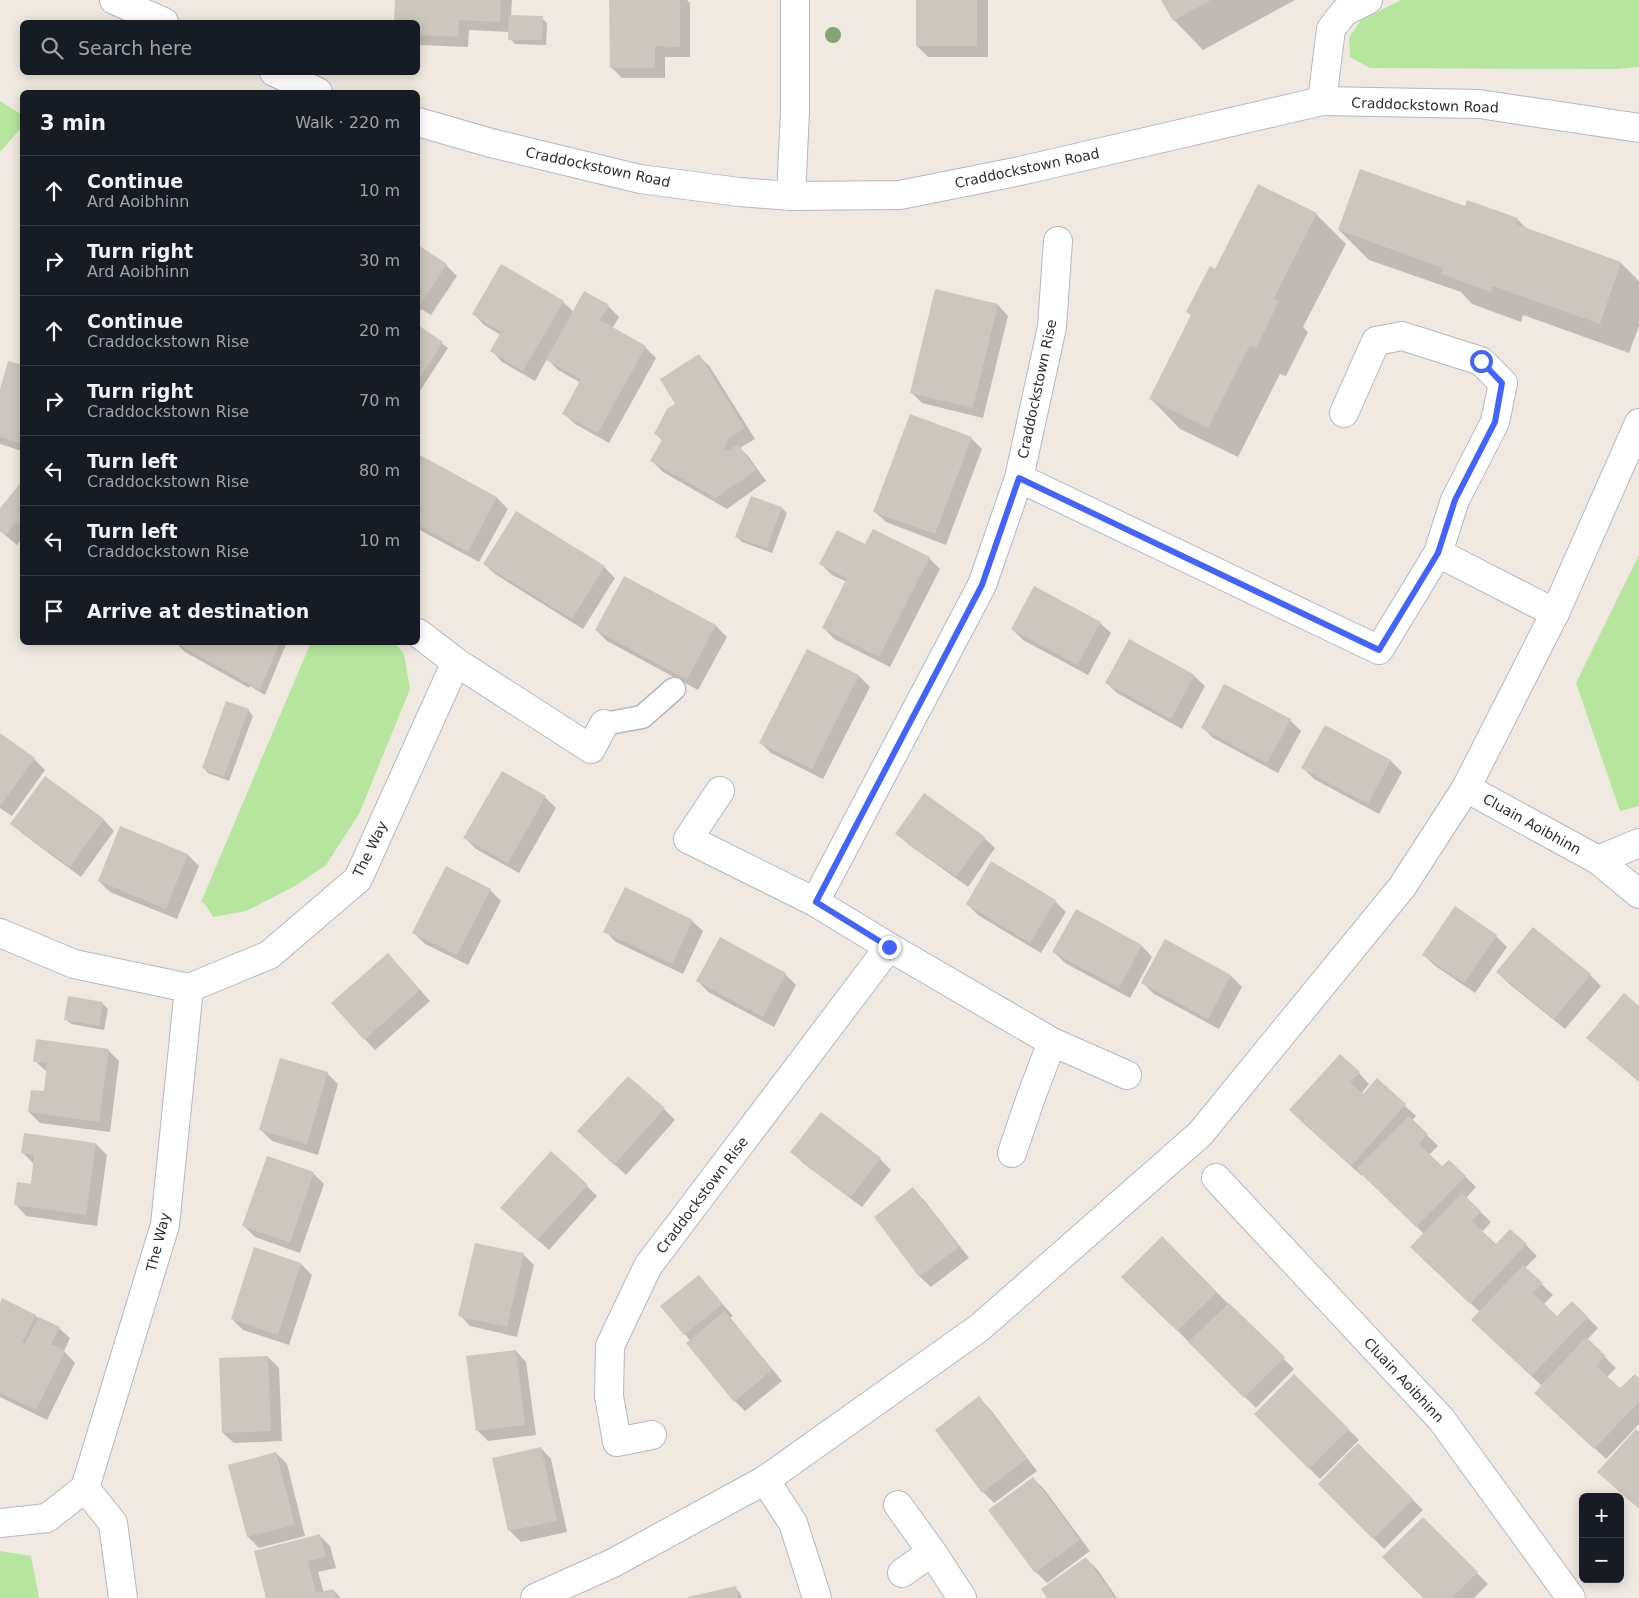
<!DOCTYPE html>
<meta charset="utf-8">
<style>
:root{--surface:#171b24;--page:#242831;--text:#f1f3f6;--muted:#9ea1a6;--line:#363941}
body{margin:0;font-family:"DejaVu Sans",sans-serif;background:var(--page);color:var(--text)}
.controls{position:absolute;right:15px;bottom:15px;display:grid;overflow:hidden;border-radius:8px;box-shadow:0 2px 12px #0003}
.controls button{width:45px;height:45px;display:grid;place-items:center;padding:0;border:0;border-bottom:1px solid var(--line);background:var(--surface);color:var(--text);font:25px sans-serif}
.stop{position:absolute;width:15px;height:15px;margin:-11px;border:4px solid #4264fb;border-radius:50%;background:#fff}
.stop.end{background:#4264fb;border-color:#fff;box-shadow:0 1px 5px #0008}
.list{margin:0;padding:0;list-style:none}
h2{display:flex;justify-content:space-between;align-items:center;height:65px;margin:0;padding:0 20px;font-size:21px}
h2 small{font-size:16px;font-weight:400;color:var(--muted)}
.list li{display:grid;grid-template-columns:32px 1fr auto;gap:15px;align-items:center;box-sizing:border-box;height:70px;padding:0 20px;border-top:1px solid var(--line)}
.list b{display:block;font-size:19px;white-space:nowrap}
.list p{margin:0;font-size:16px;white-space:nowrap;color:var(--muted)}
.list em{font-size:16px;font-style:normal;color:var(--muted)}
.icon{flex:none;width:28px;height:28px;fill:none;stroke:currentColor;stroke-width:2;stroke-linecap:round;stroke-linejoin:round}
.map{position:relative;flex:none;width:1639px;height:1598px;overflow:hidden}
.search{position:absolute;background:var(--surface);box-shadow:0 2px 12px #0003;left:20px;top:20px;width:400px;height:55px;display:flex;align-items:center;gap:12px;box-sizing:border-box;padding:0 18px;border-radius:8px;color:var(--muted);font-size:19px}
.panel{position:absolute;background:var(--surface);box-shadow:0 2px 12px #0003;left:20px;top:90px;width:400px;height:555px;border-radius:8px}
.map>svg:first-child{display:block}
.green{fill:#b6e59e}
.shadow{fill:#0003}
.building{fill:#cbc7bf}
.lines{fill:none;stroke-linecap:round;stroke-linejoin:round}
.lane-casing{stroke:#b4b7c1;stroke-width:25}
.street-casing{stroke:#b4b7c1;stroke-width:30}
.secondary-casing{stroke:#b4b7c1;stroke-width:30}
.lane{stroke:#fff;stroke-width:22}
.street{stroke:#fff;stroke-width:28}
.secondary{stroke:#fff;stroke-width:28}
.tree{fill:#84a574}
.route{stroke:#4264fb;stroke-width:6}
.labels{text-anchor:middle;stroke-width:4;stroke-linejoin:round;paint-order:stroke}
.street-label{font-size:14px;fill:#2e2e2e;stroke:#fff}
</style>
<div class="map">
<svg width="1639" height="1598" viewBox="0 0 1639 1598">
<rect width="100%" height="100%" fill="#efe9e1"/>
<!-- green -->
<path class="green" d="M 1401,0 L 1639,0 L 1639,67 L 1615,69 L 1370,68 L 1350,57 L 1349,38 L 1361,20 Z
M 0,101 L 22,115 L 22,127 L 0,152 Z
M 1639,555 L 1639,806 L 1620,811 L 1576,683 Z
M 311,642 L 395,643 L 404,654 L 410,689 L 359,814 L 326,865 L 295,886 L 246,911 L 213,917 L 205,904 L 201,902 Z
M 0,1551 L 31,1556 L 39,1598 L 0,1598 Z"/>
<!-- shadow -->
<path class="shadow" d="M 396,0 L 512,0 L 511,17 L 542,18 L 547,23 L 546,45 L 515,44 L 510,39 L 510,32 L 469,30 L 468,47 L 418,45 L 418,22 L 395,22 Z
M 611,0 L 687,0 L 690,3 L 690,57 L 665,57 L 665,78 L 622,78 L 611,67 Z
M 917,0 L 988,0 L 988,57 L 928,57 L 917,46 Z
M 1162,0 L 1295,0 L 1203,50 L 1174,20 Z
M 1466,208 L 1517,219 L 1528,230 L 1621,263 L 1639,281 L 1639,326 L 1629,353 L 1523,315 L 1521,322 L 1472,304 L 1461,292 L 1369,260 L 1339,230 Z
M 1316,214 L 1346,244 L 1303,327 L 1308,332 L 1286,376 L 1280,374 L 1238,457 L 1180,429 L 1151,399 L 1192,316 L 1188,312 L 1216,271 Z
M 418,247 L 446,265 L 457,276 L 431,315 L 421,309 L 418,315 Z
M 563,302 L 574,312 L 608,306 L 619,317 L 612,329 L 645,347 L 656,358 L 609,443 L 575,424 L 564,414 L 581,383 L 558,370 L 547,359 L 535,381 L 502,362 L 492,351 L 501,335 L 484,325 L 474,314 Z
M 998,305 L 1008,316 L 983,418 L 922,403 L 911,392 Z
M 418,326 L 448,348 L 418,394 Z
M 699,356 L 710,367 L 755,439 L 740,448 L 748,456 L 766,481 L 727,509 L 663,472 L 652,461 L 663,441 L 656,434 L 677,404 Z
M 9,362 L 22,366 L 22,451 L 0,444 L 0,394 Z
M 971,438 L 982,449 L 946,545 L 886,522 L 875,512 Z
M 418,455 L 497,498 L 508,509 L 479,562 L 418,529 Z
M 22,483 L 22,539 L 17,545 L 0,531 L 0,510 Z
M 751,497 L 782,508 L 787,513 L 772,553 L 742,542 L 737,537 Z
M 874,530 L 929,558 L 940,569 L 890,667 L 834,639 L 824,628 L 847,582 L 832,575 L 821,564 L 865,546 Z
M 484,564 L 604,567 L 615,578 L 583,629 L 495,574 Z
M 625,577 L 716,626 L 727,637 L 698,690 L 607,641 L 596,630 Z
M 1100,623 L 1111,633 L 1088,675 L 1023,640 L 1012,629 Z
M 175,642 L 287,642 L 265,695 L 250,686 L 249,688 L 185,652 Z
M 807,650 L 859,676 L 870,687 L 823,779 L 771,753 L 760,742 Z
M 1194,676 L 1205,686 L 1182,729 L 1117,693 L 1107,683 Z
M 248,710 L 253,716 L 229,781 L 208,773 L 203,767 Z
M 1290,720 L 1301,731 L 1278,773 L 1213,738 L 1202,727 Z
M 1326,726 L 1391,761 L 1402,772 L 1379,814 L 1314,779 L 1303,768 Z
M 0,734 L 34,759 L 45,770 L 12,816 L 0,808 Z
M 45,778 L 104,820 L 114,831 L 81,877 L 23,834 L 12,823 Z
M 545,797 L 556,808 L 519,873 L 476,849 L 465,838 Z
M 121,828 L 188,855 L 199,866 L 177,919 L 110,892 L 99,881 Z
M 897,833 L 984,838 L 995,848 L 968,887 L 908,844 Z
M 490,890 L 501,901 L 468,965 L 425,944 L 414,933 Z
M 1055,901 L 1066,912 L 1041,953 L 978,915 L 967,904 Z
M 1077,911 L 1142,946 L 1152,957 L 1130,998 L 1065,963 L 1054,952 Z
M 692,921 L 703,931 L 683,974 L 616,942 L 605,931 Z
M 1533,929 L 1590,975 L 1601,986 L 1565,1029 L 1508,983 L 1497,972 Z
M 1496,936 L 1507,947 L 1475,993 L 1434,965 L 1423,954 Z
M 1166,941 L 1231,976 L 1242,987 L 1219,1029 L 1154,994 L 1143,983 Z
M 398,965 L 430,1001 L 375,1050 L 365,1039 Z
M 785,974 L 796,985 L 774,1027 L 708,992 L 698,981 Z
M 102,1003 L 108,1009 L 104,1030 L 71,1024 L 65,1019 Z
M 1639,1007 L 1639,1082 L 1588,1038 Z
M 108,1050 L 119,1061 L 110,1132 L 40,1123 L 29,1112 L 45,1092 L 47,1072 L 35,1061 Z
M 327,1073 L 338,1084 L 318,1155 L 272,1141 L 261,1130 Z
M 1359,1073 L 1369,1084 L 1361,1094 L 1363,1096 L 1377,1080 L 1416,1116 L 1412,1120 L 1438,1146 L 1429,1155 L 1442,1168 L 1449,1161 L 1476,1187 L 1466,1198 L 1491,1222 L 1482,1232 L 1496,1246 L 1511,1230 L 1537,1256 L 1525,1268 L 1553,1295 L 1543,1305 L 1557,1318 L 1572,1302 L 1598,1328 L 1587,1340 L 1616,1368 L 1607,1377 L 1620,1390 L 1639,1379 L 1639,1424 L 1606,1459 L 1547,1403 L 1542,1386 L 1483,1330 L 1480,1312 L 1422,1258 L 1424,1234 L 1363,1174 L 1362,1176 L 1301,1121 Z
M 664,1109 L 675,1120 L 626,1175 L 590,1142 Z
M 96,1144 L 107,1155 L 97,1226 L 26,1216 L 16,1205 L 32,1186 L 34,1164 L 23,1153 Z
M 792,1152 L 880,1159 L 891,1170 L 862,1207 L 803,1163 Z
M 313,1173 L 324,1184 L 300,1253 L 255,1237 L 244,1226 Z
M 587,1186 L 597,1196 L 549,1250 L 513,1218 Z
M 913,1189 L 924,1200 L 969,1258 L 931,1287 L 920,1277 L 875,1217 Z
M 1162,1238 L 1294,1369 L 1256,1408 L 1123,1277 Z
M 255,1249 L 301,1264 L 312,1275 L 289,1345 L 243,1330 L 232,1319 Z
M 523,1254 L 534,1265 L 517,1337 L 470,1326 L 460,1315 Z
M 699,1277 L 733,1316 L 730,1318 L 782,1381 L 745,1411 L 735,1401 L 685,1334 Z
M 3,1300 L 36,1316 L 39,1319 L 59,1328 L 70,1338 L 64,1351 L 75,1363 L 47,1420 L 0,1397 L 0,1306 Z
M 516,1351 L 526,1362 L 536,1435 L 488,1441 L 477,1430 Z
M 268,1357 L 279,1368 L 282,1441 L 234,1443 L 223,1433 Z
M 1294,1376 L 1359,1440 L 1320,1479 L 1255,1414 Z
M 979,1398 L 990,1409 L 1037,1471 L 994,1503 L 983,1492 Z
M 1358,1445 L 1423,1510 L 1384,1549 L 1319,1484 Z
M 541,1448 L 551,1459 L 567,1532 L 521,1542 L 510,1531 Z
M 276,1453 L 287,1464 L 305,1536 L 259,1548 L 248,1537 L 229,1465 Z
M 1033,1478 L 1044,1489 L 1090,1551 L 1047,1583 L 1036,1572 Z
M 1423,1519 L 1488,1584 L 1474,1598 L 1425,1598 Z
M 319,1535 L 330,1546 L 336,1568 L 318,1572 L 324,1593 L 333,1590 L 341,1598 L 268,1598 Z
M 1086,1559 L 1097,1569 L 1117,1598 L 1048,1598 Z
M 735,1588 L 740,1593 L 742,1598 L 690,1598 Z"/>
<!-- building -->
<path class="building" d="M 395,0 L 501,0 L 500,22 L 459,20 L 458,37 L 418,35 L 418,22 L 394,22 Z
M 609,0 L 680,0 L 680,47 L 655,46 L 655,68 L 610,68 Z
M 916,0 L 977,0 L 977,46 L 916,46 Z
M 1161,0 L 1211,0 L 1173,21 Z
M 509,15 L 543,16 L 542,40 L 508,40 Z
M 1360,169 L 1465,206 L 1467,200 L 1518,218 L 1516,224 L 1621,262 L 1600,324 L 1493,286 L 1491,292 L 1441,274 L 1443,268 L 1338,230 Z
M 1258,184 L 1317,213 L 1274,298 L 1279,301 L 1256,348 L 1250,345 L 1208,428 L 1149,399 L 1191,315 L 1186,312 L 1210,266 L 1215,269 Z
M 418,245 L 447,264 L 420,305 L 418,304 Z
M 501,264 L 564,301 L 523,371 L 490,351 L 501,332 L 472,314 Z
M 935,289 L 998,304 L 973,408 L 910,393 Z
M 584,291 L 609,305 L 600,320 L 646,346 L 598,433 L 562,414 L 581,379 L 546,360 Z
M 418,325 L 443,342 L 418,382 Z
M 699,354 L 745,428 L 726,440 L 728,441 L 724,449 L 727,451 L 738,444 L 756,470 L 716,498 L 650,461 L 663,438 L 654,434 L 667,409 L 675,404 L 660,379 Z
M 8,361 L 22,365 L 22,444 L 0,437 L 0,389 Z
M 910,414 L 972,437 L 935,534 L 873,512 Z
M 418,454 L 497,497 L 468,552 L 418,525 Z
M 22,481 L 22,527 L 16,522 L 6,535 L 0,531 L 0,508 Z
M 751,496 L 782,507 L 767,548 L 735,537 Z
M 516,511 L 605,566 L 572,619 L 483,564 Z
M 873,529 L 930,557 L 879,657 L 822,628 L 847,578 L 819,564 L 837,530 L 865,544 Z
M 624,576 L 716,625 L 687,680 L 595,630 Z
M 1034,586 L 1101,622 L 1077,665 L 1011,629 Z
M 1129,639 L 1195,675 L 1171,719 L 1105,683 Z
M 174,642 L 280,642 L 260,690 Z
M 807,649 L 859,675 L 812,769 L 759,743 Z
M 1224,684 L 1291,719 L 1267,763 L 1201,728 Z
M 226,701 L 249,709 L 224,777 L 202,768 Z
M 1325,725 L 1391,760 L 1368,804 L 1301,768 Z
M 0,733 L 35,758 L 0,806 Z
M 502,771 L 546,796 L 508,863 L 463,838 Z
M 45,776 L 104,819 L 70,867 L 10,824 Z
M 924,793 L 985,837 L 956,877 L 895,834 Z
M 120,826 L 188,854 L 166,909 L 98,881 Z
M 991,861 L 1056,900 L 1030,943 L 966,904 Z
M 446,866 L 491,889 L 457,955 L 412,933 Z
M 625,887 L 693,920 L 672,964 L 603,932 Z
M 1455,906 L 1497,935 L 1464,983 L 1422,955 Z
M 1076,909 L 1142,945 L 1119,988 L 1052,952 Z
M 1533,927 L 1591,974 L 1554,1019 L 1496,972 Z
M 720,937 L 786,973 L 763,1017 L 696,981 Z
M 1165,939 L 1231,975 L 1208,1019 L 1141,983 Z
M 388,953 L 420,990 L 364,1040 L 331,1003 Z
M 1624,993 L 1639,1006 L 1639,1081 L 1586,1038 Z
M 68,996 L 103,1002 L 99,1026 L 64,1020 Z
M 36,1039 L 109,1049 L 99,1122 L 28,1112 L 31,1090 L 44,1091 L 47,1063 L 33,1062 Z
M 1340,1054 L 1360,1072 L 1350,1082 L 1363,1094 L 1377,1078 L 1406,1104 L 1351,1166 L 1289,1110 Z
M 280,1058 L 328,1072 L 307,1144 L 259,1130 Z
M 628,1076 L 665,1108 L 614,1165 L 577,1131 Z
M 821,1112 L 881,1158 L 850,1198 L 790,1152 Z
M 1409,1116 L 1428,1134 L 1419,1144 L 1442,1166 L 1449,1160 L 1466,1176 L 1416,1227 L 1356,1169 Z
M 24,1133 L 96,1143 L 86,1215 L 14,1205 L 17,1182 L 31,1184 L 34,1155 L 21,1153 Z
M 551,1151 L 588,1185 L 537,1240 L 500,1208 Z
M 267,1156 L 314,1172 L 290,1243 L 242,1226 Z
M 913,1187 L 959,1247 L 919,1277 L 874,1217 Z
M 1462,1193 L 1481,1211 L 1472,1221 L 1496,1244 L 1510,1229 L 1527,1244 L 1470,1304 L 1410,1247 Z
M 1162,1236 L 1217,1292 L 1177,1331 L 1121,1277 Z
M 475,1243 L 524,1253 L 507,1327 L 458,1316 Z
M 254,1247 L 301,1263 L 278,1335 L 231,1319 Z
M 1523,1265 L 1543,1283 L 1533,1293 L 1557,1316 L 1572,1301 L 1588,1317 L 1531,1376 L 1471,1320 Z
M 699,1275 L 723,1304 L 684,1335 L 660,1306 Z
M 2,1298 L 36,1315 L 22,1342 L 25,1344 L 39,1317 L 60,1327 L 51,1344 L 65,1351 L 36,1410 L 0,1393 L 0,1303 Z
M 1229,1303 L 1285,1357 L 1244,1398 L 1188,1342 Z
M 725,1311 L 772,1370 L 734,1402 L 686,1343 Z
M 1586,1337 L 1606,1356 L 1596,1366 L 1620,1388 L 1635,1374 L 1639,1378 L 1639,1402 L 1594,1449 L 1534,1393 Z
M 516,1350 L 525,1425 L 476,1431 L 466,1356 Z
M 268,1356 L 271,1431 L 222,1433 L 219,1358 Z
M 1294,1374 L 1349,1429 L 1309,1469 L 1254,1414 Z
M 979,1396 L 1027,1459 L 982,1493 L 935,1430 Z
M 1636,1429 L 1639,1431 L 1639,1509 L 1597,1472 Z
M 1358,1443 L 1413,1499 L 1373,1539 L 1318,1484 Z
M 541,1447 L 557,1521 L 508,1531 L 492,1458 Z
M 276,1452 L 295,1525 L 247,1537 L 228,1465 Z
M 1033,1477 L 1080,1540 L 1035,1573 L 988,1510 Z
M 1423,1517 L 1478,1572 L 1452,1598 L 1423,1598 L 1382,1557 Z
M 320,1534 L 326,1557 L 308,1561 L 316,1593 L 333,1589 L 336,1598 L 266,1598 L 254,1551 Z
M 1086,1557 L 1115,1598 L 1047,1598 L 1041,1589 Z
M 736,1586 L 738,1598 L 688,1598 L 688,1597 Z"/>
<g class="lines">
<!-- lane casing -->
<g class="lane-casing">
<path id="lane" d="M 604,724 L 642,717 L 674,689"/>
</g>
<!-- street casing -->
<g class="street-casing">
<path id="street" d="M 1322,101 L 1331,29 L 1344,12 L 1368,0
M 791,196 L 795,111 L 795,0
M 1344,413 L 1376,341 L 1402,336 L 1481,361 L 1503,383 L 1495,422 L 1455,500 L 1438,553
M 1019,478 L 1379,650 L 1438,553 L 1555,613
M 418,633 L 456,662 L 591,749 L 604,724
M 1466,788 L 1598,860 L 1639,894
M 720,791 L 688,839 L 815,902 L 982,585 L 1019,478 L 1052,327 L 1058,241
M 1598,860 L 1639,843
M 815,902 L 889,947 L 1052,1042 L 1127,1075
M 0,933 L 74,964 L 189,988 L 269,955 L 358,879 L 456,662
M 1012,1153 L 1031,1097 L 1052,1042
M 1216,1178 L 1441,1419 L 1571,1598
M 652,1435 L 617,1442 L 609,1396 L 610,1346 L 648,1266 L 889,947
M 765,1480 L 793,1523 L 817,1598
M 85,1488 L 113,1523 L 123,1598
M 898,1505 L 932,1552 L 962,1598
M 0,1523 L 47,1518 L 85,1488 L 165,1225 L 189,988
M 902,1573 L 932,1552"/>
</g>
<!-- secondary casing -->
<g class="secondary-casing">
<path id="secondary" d="M 114,0 L 164,22
M 274,72 L 318,92
M 418,122 L 491,143 L 640,179 L 739,192 L 791,196 L 900,195 L 1020,171 L 1322,101 L 1479,104 L 1639,128
M 535,1598 L 613,1563 L 765,1480 L 979,1328 L 1200,1134 L 1402,887 L 1466,788 L 1555,613 L 1639,423"/>
</g>
<!-- lane -->
<use href="#lane" class="lane"/>
<!-- street -->
<use href="#street" class="street"/>
<!-- secondary -->
<use href="#secondary" class="secondary"/>
</g>
<!-- trees -->
<circle class="tree" cx="833" cy="35" r="8"/>
<g class="lines">
<!-- route -->
<path class="route" d="M 889,947 L 816,902 L 982,585 L 1019,478 L 1379,650 L 1438,553 L 1455,500 L 1495,422 L 1502,383 L 1481,361"/>
</g>
<g class="labels">
<!-- street labels -->
<g class="street-label">
<text transform="translate(1425 105) rotate(2)" y="5">Craddockstown Road</text>
<text transform="translate(598 167) rotate(12)" y="5">Craddockstown Road</text>
<text transform="translate(1027 168) rotate(-12)" y="5">Craddockstown Road</text>
<text transform="translate(1037 389) rotate(-78)" y="5">Craddockstown Rise</text>
<text transform="translate(1532 824) rotate(29)" y="5">Cluain Aoibhinn</text>
<text transform="translate(370 849) rotate(-64)" y="5">The Way</text>
<text transform="translate(702 1195) rotate(-53)" y="5">Craddockstown Rise</text>
<text transform="translate(158 1242) rotate(-76)" y="5">The Way</text>
<text transform="translate(1404 1380) rotate(47)" y="5">Cluain Aoibhinn</text>
</g>
</g>
</svg>
<div class="controls">
<button>+</button>
<button>−</button>
</div>
<div class="stop" style="left:1481px;top:361px"></div>
<div class="stop end" style="left:889px;top:947px"></div>
<div class="search"><svg class="icon" aria-label="search" viewBox="0 0 24 24"><circle cx="10" cy="10" r="6"/><path d="M15 15l6 6"/></svg>Search here</div>
<section class="panel">
<h2>3 min<small>Walk · 220 m</small></h2>
<ul class="list">
<li><svg class="icon" aria-label="ahead" viewBox="0 0 24 24"><path d="M12 20V5M6 11l6-6 6 6"/></svg><div><b>Continue</b><p>Ard Aoibhinn</p></div><em>10 m</em></li>
<li><svg class="icon" aria-label="right" viewBox="0 0 24 24"><path d="M7 20v-9h11M14 6l5 5-5 5"/></svg><div><b>Turn right</b><p>Ard Aoibhinn</p></div><em>30 m</em></li>
<li><svg class="icon" aria-label="ahead" viewBox="0 0 24 24"><path d="M12 20V5M6 11l6-6 6 6"/></svg><div><b>Continue</b><p>Craddockstown Rise</p></div><em>20 m</em></li>
<li><svg class="icon" aria-label="right" viewBox="0 0 24 24"><path d="M7 20v-9h11M14 6l5 5-5 5"/></svg><div><b>Turn right</b><p>Craddockstown Rise</p></div><em>70 m</em></li>
<li><svg class="icon" aria-label="left" viewBox="0 0 24 24"><path d="M17 20v-9H6M10 6l-5 5 5 5"/></svg><div><b>Turn left</b><p>Craddockstown Rise</p></div><em>80 m</em></li>
<li><svg class="icon" aria-label="left" viewBox="0 0 24 24"><path d="M17 20v-9H6M10 6l-5 5 5 5"/></svg><div><b>Turn left</b><p>Craddockstown Rise</p></div><em>10 m</em></li>
<li><svg class="icon" aria-label="arrive" viewBox="0 0 24 24"><path d="M6 21V4h12l-3 4 3 4H6"/></svg><div><b>Arrive at destination</b></div></li>
</ul>
</section>
</div>
